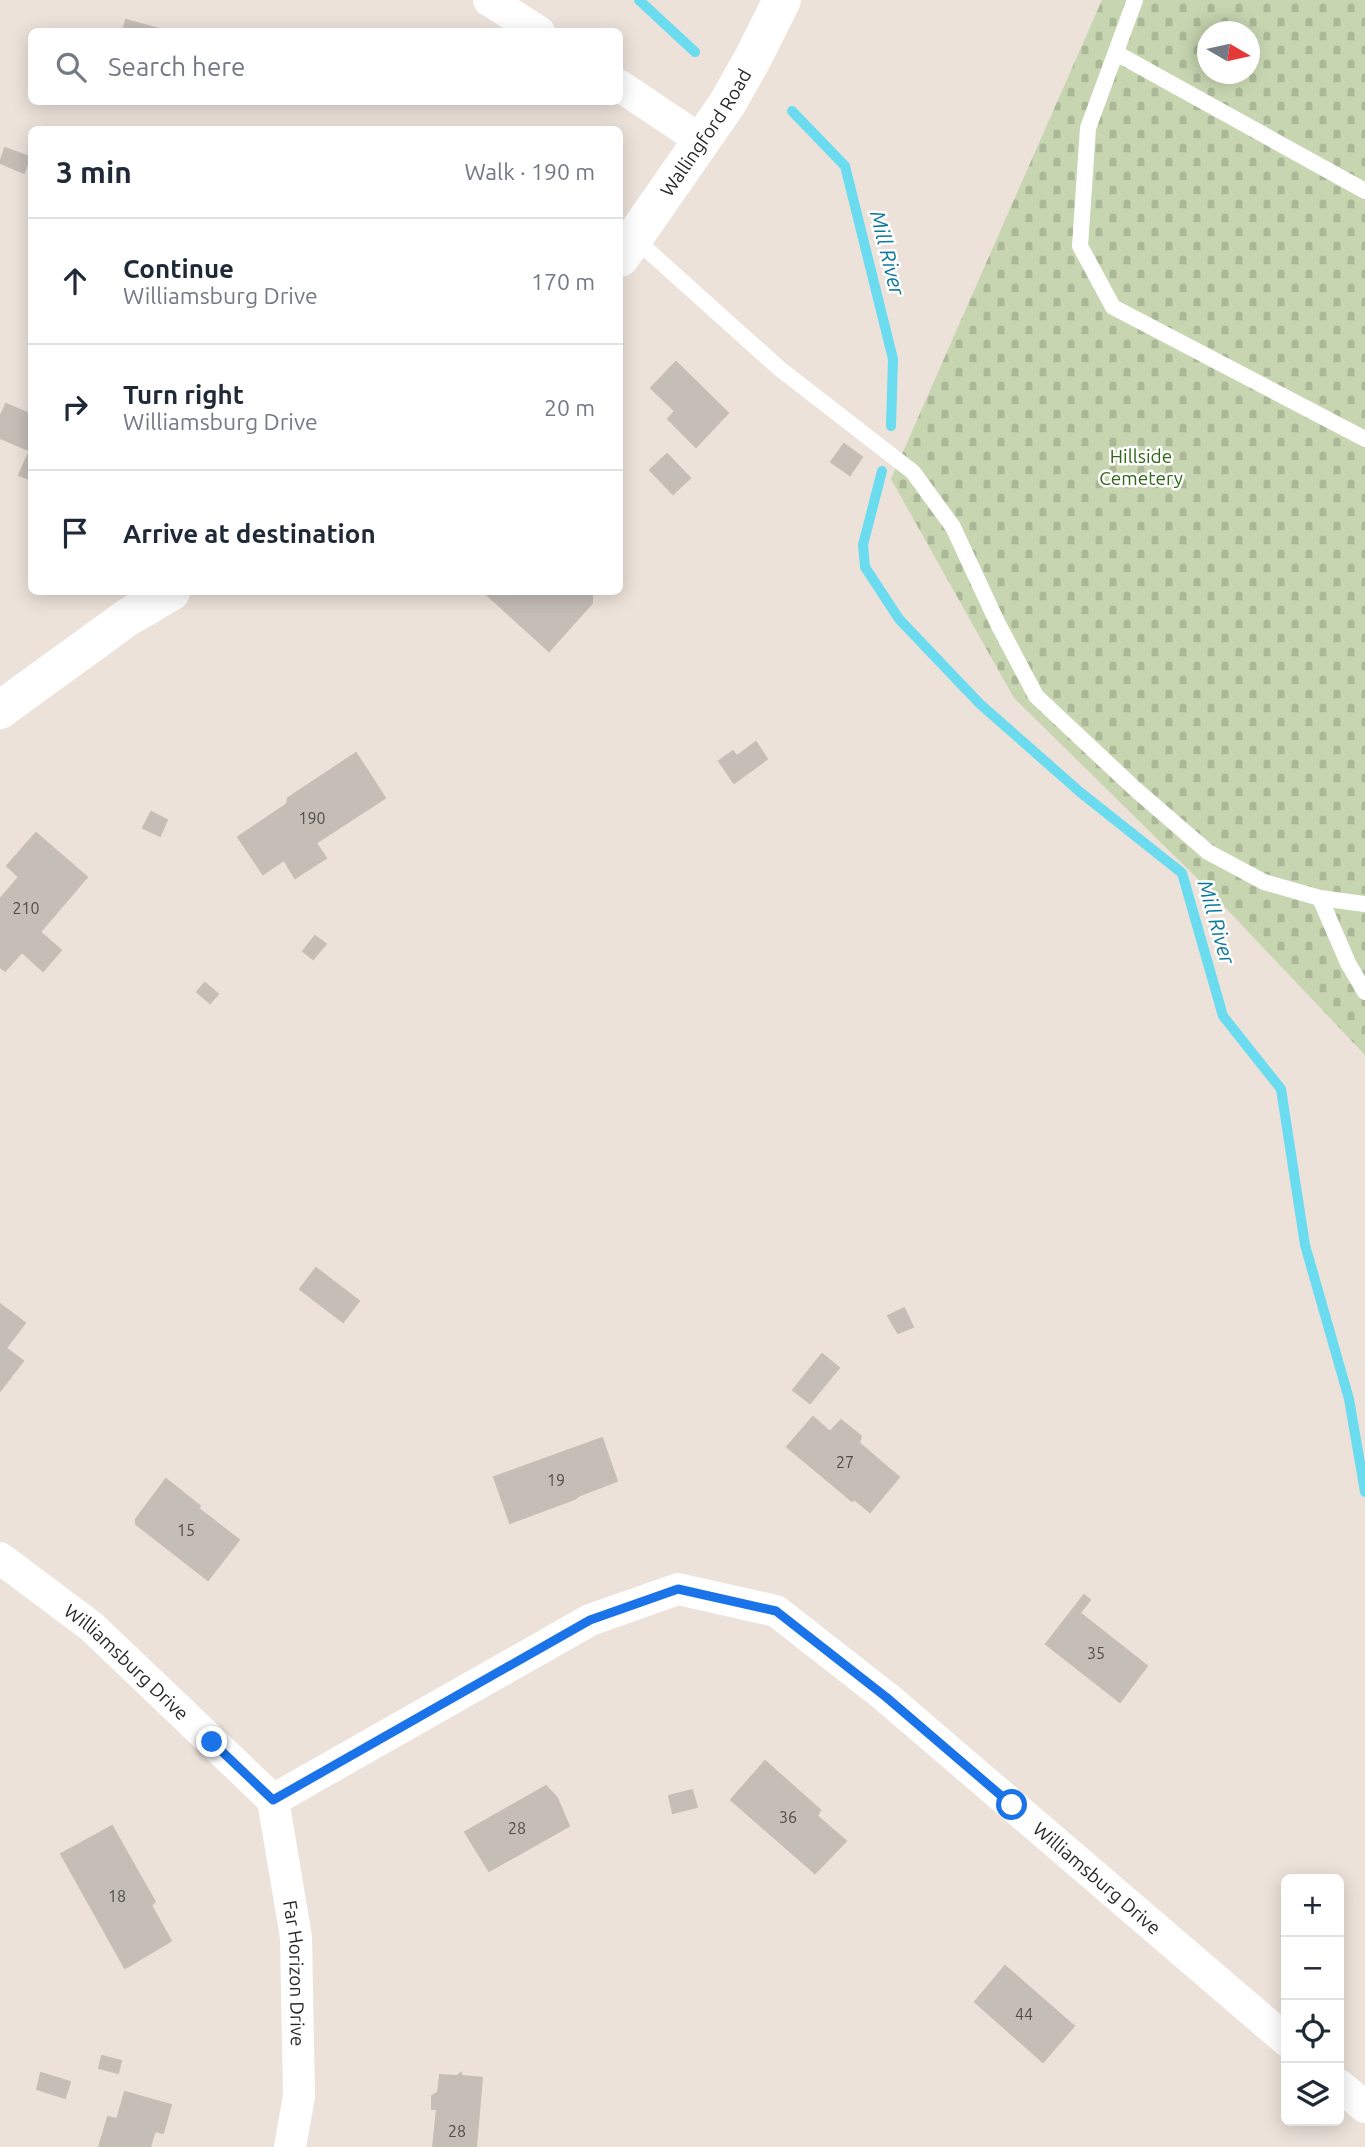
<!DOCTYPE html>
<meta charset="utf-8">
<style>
:root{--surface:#fff;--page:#f6f6f7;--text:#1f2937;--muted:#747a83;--line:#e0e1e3}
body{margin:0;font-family:Ubuntu,sans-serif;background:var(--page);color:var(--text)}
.controls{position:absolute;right:21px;bottom:21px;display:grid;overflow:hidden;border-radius:10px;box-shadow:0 4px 18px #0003}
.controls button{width:63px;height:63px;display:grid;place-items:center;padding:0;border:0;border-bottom:2px solid var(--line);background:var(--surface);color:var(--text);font:35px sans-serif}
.compass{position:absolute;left:1197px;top:21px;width:63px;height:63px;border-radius:50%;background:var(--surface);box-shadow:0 4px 18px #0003;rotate:99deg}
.stop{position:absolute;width:21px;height:21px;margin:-16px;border:5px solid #1a73e8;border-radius:50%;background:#fff}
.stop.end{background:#1a73e8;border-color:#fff;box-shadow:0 2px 7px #0008}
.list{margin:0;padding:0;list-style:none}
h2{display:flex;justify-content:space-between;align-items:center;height:91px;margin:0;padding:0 28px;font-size:30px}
h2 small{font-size:23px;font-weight:400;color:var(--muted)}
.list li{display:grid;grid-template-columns:46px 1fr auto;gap:21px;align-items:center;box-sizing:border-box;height:126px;padding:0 28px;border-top:2px solid var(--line)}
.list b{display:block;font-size:26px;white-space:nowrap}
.list p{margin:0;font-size:23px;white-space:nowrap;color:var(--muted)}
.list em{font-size:23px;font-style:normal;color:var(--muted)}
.icon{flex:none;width:38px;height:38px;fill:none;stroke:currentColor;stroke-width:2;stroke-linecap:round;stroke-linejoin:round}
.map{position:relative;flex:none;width:1365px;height:2147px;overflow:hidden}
.search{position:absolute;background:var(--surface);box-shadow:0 4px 18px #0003;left:28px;top:28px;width:595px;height:77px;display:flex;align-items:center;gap:18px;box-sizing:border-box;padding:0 24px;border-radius:10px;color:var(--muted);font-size:26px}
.panel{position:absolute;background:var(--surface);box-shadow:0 4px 18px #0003;left:28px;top:126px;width:595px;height:469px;border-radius:10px}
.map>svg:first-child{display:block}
.cemetery{fill:url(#cemetery-stones);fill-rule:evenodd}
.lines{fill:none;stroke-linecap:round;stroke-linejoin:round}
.stream{stroke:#6bdbf0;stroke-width:10}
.building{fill:#c4beb6;stroke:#c7beb4;stroke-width:2}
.lane{stroke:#fff;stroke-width:16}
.street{stroke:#fff;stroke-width:32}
.secondary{stroke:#fff;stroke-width:38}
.route{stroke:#1a73e8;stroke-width:9}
.labels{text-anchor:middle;stroke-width:5;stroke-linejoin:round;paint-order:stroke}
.number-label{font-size:16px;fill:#504e4c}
.street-label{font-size:19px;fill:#292929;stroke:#fff}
.park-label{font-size:19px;fill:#316718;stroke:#fff}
.water-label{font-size:21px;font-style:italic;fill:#0b799b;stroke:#fff}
</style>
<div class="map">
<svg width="1365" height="2147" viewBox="0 0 1365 2147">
<defs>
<pattern id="cemetery-stones" width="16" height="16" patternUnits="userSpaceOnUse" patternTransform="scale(1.75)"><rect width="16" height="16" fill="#c7d6b1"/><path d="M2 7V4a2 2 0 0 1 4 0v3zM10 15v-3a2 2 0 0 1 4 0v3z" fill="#abb898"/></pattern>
</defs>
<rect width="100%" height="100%" fill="#ece2da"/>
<!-- cemetery -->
<path class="cemetery" d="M 1102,0 L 1365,0 L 1365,1055 L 1200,881 L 1014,698 L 891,479 ZM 1208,32 L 1250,32 L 1250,74 L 1208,74 Z"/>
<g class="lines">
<!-- stream -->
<path class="stream" d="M 639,0 L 695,52
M 792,111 L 845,166 L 893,359 L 891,426
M 882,471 L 863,545 L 865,567 L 899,619 L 980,704 L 1080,792 L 1182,873 L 1223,1016 L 1281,1089 L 1305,1245 L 1349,1399 L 1365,1492"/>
</g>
<!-- building -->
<path class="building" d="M 126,20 L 163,30 L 163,32 L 123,32 Z
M 5,148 L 30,157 L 24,173 L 0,163 Z
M 676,362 L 728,413 L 696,447 L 668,419 L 675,411 L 651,388 Z
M 6,404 L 32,415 L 32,441 L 28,450 L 0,438 L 0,417 Z
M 844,444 L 862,457 L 850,475 L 831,462 Z
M 32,446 L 32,480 L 19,475 Z
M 667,454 L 690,478 L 673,494 L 650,470 Z
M 484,592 L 592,592 L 592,603 L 549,651 Z
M 756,742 L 767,759 L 734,783 L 719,761 L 733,751 L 737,756 Z
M 356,753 L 385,798 L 316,843 L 326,858 L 295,878 L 284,860 L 263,874 L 238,837 L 287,804 L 288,798 Z
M 151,812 L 167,820 L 160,836 L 143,828 Z
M 36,833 L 87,877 L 40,932 L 61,950 L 43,971 L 22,952 L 5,971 L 0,967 L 0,899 L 19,877 L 7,866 Z
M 315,936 L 326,944 L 313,959 L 303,951 Z
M 205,983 L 218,994 L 210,1003 L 197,992 Z
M 316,1268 L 359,1301 L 343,1322 L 300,1289 Z
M 0,1304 L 25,1323 L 6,1348 L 23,1361 L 0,1391 Z
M 904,1308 L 913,1327 L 898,1333 L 888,1316 Z
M 822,1354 L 839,1368 L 810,1403 L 793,1390 Z
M 813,1417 L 830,1432 L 841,1420 L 861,1436 L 859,1443 L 899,1477 L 870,1512 L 854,1499 L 852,1501 L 787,1447 Z
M 602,1438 L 617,1481 L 578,1496 L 575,1499 L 510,1523 L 494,1477 Z
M 166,1479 L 200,1506 L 198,1508 L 239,1540 L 208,1580 L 136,1524 L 136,1519 Z
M 1084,1595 L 1090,1600 L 1080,1613 L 1147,1666 L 1120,1702 L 1046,1644 Z
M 765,1761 L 820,1810 L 817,1816 L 846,1841 L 815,1873 L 731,1800 Z
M 546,1786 L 557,1798 L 569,1826 L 489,1871 L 465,1832 Z
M 692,1790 L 697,1807 L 673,1813 L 669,1796 Z
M 112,1826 L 155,1902 L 151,1905 L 171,1941 L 125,1968 L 61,1854 Z
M 1005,1966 L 1074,2026 L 1043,2062 L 975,2002 Z
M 102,2056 L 121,2061 L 118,2073 L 99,2068 Z
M 41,2073 L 70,2082 L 65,2098 L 37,2089 Z
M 461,2073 L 462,2076 L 482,2078 L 476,2147 L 433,2147 L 437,2109 L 432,2109 L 432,2096 L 438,2092 L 440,2075 L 457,2076 Z
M 125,2092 L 171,2105 L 163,2133 L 155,2131 L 150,2147 L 99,2147 L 108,2117 L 117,2119 Z"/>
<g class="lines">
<!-- lane -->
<path class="lane" d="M 1135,0 L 1088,128 L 1080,246 L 1113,307 L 1365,439
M 1116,53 L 1365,191
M 634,238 L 780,369 L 913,472 L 953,527 L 998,624 L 1036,696 L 1134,788 L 1208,852 L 1264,882 L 1320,898 L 1365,904
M 1320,898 L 1348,963 L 1365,992"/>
<!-- street -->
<g class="street">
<path d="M 489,0 L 539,32"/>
<path d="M 620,86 L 702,141"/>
<path id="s1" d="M 0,1558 L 92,1627 L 273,1800"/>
<path id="s2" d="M 273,1800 L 590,1620 L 678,1589 L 776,1611 L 886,1697 L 1286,2040"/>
<path id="s3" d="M 273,1800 L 296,1937 L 299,2096 L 290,2147"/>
<path d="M 1339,2085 L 1365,2107"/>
</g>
<!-- secondary -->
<g class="secondary">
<path id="s4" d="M 620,258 L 727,104 L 753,58 L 782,0"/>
<path d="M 0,710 L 128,617 L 171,592"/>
</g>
</g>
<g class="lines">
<!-- route -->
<path class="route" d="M 212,1742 L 273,1800 L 590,1620 L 678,1589 L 776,1611 L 886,1697 L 1012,1805"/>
</g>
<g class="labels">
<!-- number labels -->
<g class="number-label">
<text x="312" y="824">190</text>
<text x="26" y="914">210</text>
<text x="845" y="1468">27</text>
<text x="556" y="1486">19</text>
<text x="186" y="1536">15</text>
<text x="1096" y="1659">35</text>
<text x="788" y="1823">36</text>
<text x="517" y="1834">28</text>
<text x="117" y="1902">18</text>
<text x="1024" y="2020">44</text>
<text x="457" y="2137">28</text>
</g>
<!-- street labels -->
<g class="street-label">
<text dy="7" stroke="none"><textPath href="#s4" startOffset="152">Wallingford Road</textPath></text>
<text dy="7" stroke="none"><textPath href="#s1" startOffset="164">Williamsburg Drive</textPath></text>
<text dy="7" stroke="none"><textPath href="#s2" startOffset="976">Williamsburg Drive</textPath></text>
<text dy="7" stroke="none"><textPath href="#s3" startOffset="175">Far Horizon Drive</textPath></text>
</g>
<!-- park labels -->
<g class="park-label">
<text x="1141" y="463">Hillside<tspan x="1141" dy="22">Cemetery</tspan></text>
</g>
<!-- water labels -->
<g class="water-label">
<text transform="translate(887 253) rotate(76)" y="7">Mill River</text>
<text transform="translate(1216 922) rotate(74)" y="7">Mill River</text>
</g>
</g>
</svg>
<div class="controls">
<button>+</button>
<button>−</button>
<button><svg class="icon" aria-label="locate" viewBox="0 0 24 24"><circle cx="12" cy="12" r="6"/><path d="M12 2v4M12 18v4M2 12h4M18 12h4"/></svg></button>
<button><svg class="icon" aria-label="layers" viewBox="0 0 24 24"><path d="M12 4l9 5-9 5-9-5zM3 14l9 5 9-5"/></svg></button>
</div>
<svg class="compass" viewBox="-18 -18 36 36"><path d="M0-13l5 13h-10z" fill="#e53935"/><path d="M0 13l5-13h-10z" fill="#747a83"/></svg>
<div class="stop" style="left:1012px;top:1805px"></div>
<div class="stop end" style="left:212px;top:1742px"></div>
<div class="search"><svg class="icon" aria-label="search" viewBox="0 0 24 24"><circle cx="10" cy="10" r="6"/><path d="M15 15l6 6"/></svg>Search here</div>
<section class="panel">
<h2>3 min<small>Walk · 190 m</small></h2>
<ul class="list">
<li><svg class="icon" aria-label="ahead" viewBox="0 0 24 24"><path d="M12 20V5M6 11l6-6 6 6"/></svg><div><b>Continue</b><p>Williamsburg Drive</p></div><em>170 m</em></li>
<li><svg class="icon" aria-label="right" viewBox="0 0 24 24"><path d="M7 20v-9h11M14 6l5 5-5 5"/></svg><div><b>Turn right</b><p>Williamsburg Drive</p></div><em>20 m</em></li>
<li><svg class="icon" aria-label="arrive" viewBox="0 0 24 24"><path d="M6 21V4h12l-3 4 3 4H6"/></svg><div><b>Arrive at destination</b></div></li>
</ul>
</section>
</div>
